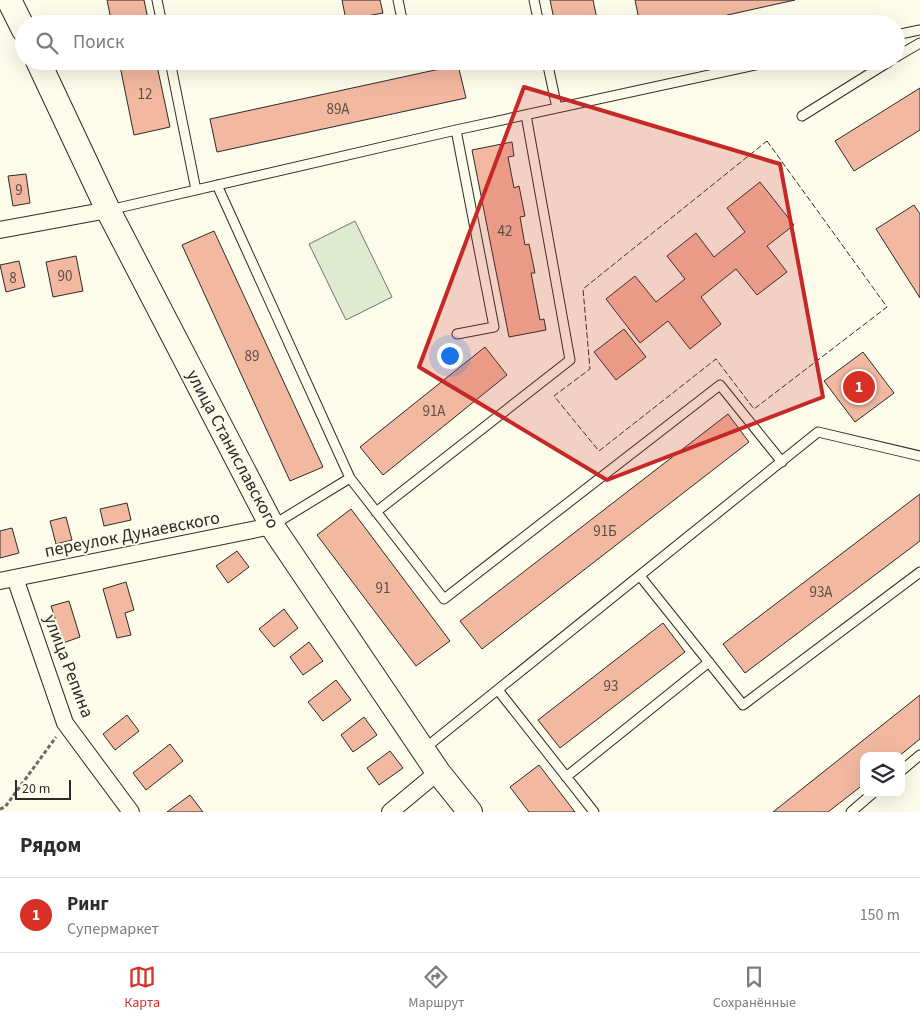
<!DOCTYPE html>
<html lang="ru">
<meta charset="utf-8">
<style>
:root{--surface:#fff;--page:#f7f7f7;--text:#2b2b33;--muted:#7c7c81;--line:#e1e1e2;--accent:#d93025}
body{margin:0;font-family:"Source Sans 3",sans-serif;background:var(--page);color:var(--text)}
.controls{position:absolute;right:15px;bottom:15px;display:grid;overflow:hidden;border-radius:10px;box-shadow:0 5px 20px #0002}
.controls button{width:45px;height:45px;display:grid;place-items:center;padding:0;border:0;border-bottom:1px solid var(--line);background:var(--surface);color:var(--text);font:25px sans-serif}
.scale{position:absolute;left:15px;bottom:12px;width:56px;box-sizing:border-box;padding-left:5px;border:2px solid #2b2b2b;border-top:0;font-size:14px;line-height:18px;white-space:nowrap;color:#2b2b2b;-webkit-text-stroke:4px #fdfbea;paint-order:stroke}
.you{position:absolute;left:449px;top:355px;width:18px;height:18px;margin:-12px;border:4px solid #fff;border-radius:50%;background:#1a73e8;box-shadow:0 0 0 8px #1a73e833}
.badge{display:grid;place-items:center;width:32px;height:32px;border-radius:50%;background:var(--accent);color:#fff;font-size:16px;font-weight:700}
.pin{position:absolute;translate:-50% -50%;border:2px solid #fff;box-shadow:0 1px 5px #0006}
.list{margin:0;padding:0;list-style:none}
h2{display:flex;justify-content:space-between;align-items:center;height:65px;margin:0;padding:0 20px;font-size:21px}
h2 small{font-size:16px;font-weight:400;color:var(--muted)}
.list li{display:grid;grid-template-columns:32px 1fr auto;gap:15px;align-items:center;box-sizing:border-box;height:75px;padding:0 20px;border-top:1px solid var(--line)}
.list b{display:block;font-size:19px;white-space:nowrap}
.list p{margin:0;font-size:16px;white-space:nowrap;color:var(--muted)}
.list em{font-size:16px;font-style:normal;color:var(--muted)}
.icon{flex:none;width:28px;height:28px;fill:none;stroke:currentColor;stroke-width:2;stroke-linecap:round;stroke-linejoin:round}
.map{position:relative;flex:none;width:920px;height:812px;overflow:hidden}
.search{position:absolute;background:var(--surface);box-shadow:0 5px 20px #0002;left:15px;right:15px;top:15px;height:55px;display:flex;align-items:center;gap:12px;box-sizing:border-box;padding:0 18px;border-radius:28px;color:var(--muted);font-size:19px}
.sheet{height:140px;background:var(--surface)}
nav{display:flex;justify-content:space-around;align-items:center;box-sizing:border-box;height:70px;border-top:1px solid var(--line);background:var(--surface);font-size:14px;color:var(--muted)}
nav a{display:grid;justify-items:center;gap:2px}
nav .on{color:var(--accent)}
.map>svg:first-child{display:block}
.green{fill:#deebd1;stroke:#74746e}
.building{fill:#f2b8a0;stroke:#2b2b2b}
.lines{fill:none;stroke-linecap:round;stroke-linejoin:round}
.lane-casing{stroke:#2b2b2b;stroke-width:11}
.street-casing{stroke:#2b2b2b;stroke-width:18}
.secondary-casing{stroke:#2b2b2b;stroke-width:26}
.path{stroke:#6a6964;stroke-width:3;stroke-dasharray:4 2.5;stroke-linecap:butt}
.lane{stroke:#fdfbea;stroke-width:9}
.street{stroke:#fdfbea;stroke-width:16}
.secondary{stroke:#fdfbea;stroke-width:24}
.fence{stroke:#2b2b2b;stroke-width:1;stroke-dasharray:6 2.5;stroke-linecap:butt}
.marked{fill:#c62828;fill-opacity:0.2;stroke:#c62828;stroke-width:4;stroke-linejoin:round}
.labels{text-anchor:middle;stroke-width:4;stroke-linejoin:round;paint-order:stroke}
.number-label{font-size:15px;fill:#5d4e48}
.street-label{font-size:18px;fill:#2b2b2b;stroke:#fdfbea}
</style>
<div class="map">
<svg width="920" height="812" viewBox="0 0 920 812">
<rect width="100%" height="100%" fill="#fdfbea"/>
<!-- green -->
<path class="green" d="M 355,221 L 392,297 L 346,320 L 309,244 Z"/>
<!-- building -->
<path class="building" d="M 107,0 L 144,0 L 149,24 L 112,24 Z
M 342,0 L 380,0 L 383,13 L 346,20 Z
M 550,0 L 593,0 L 598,24 L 555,24 Z
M 635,0 L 795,0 L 687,24 L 640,24 Z
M 119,61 L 156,61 L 170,127 L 134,135 Z
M 563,61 L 596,61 L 564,68 Z
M 458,65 L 466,98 L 217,152 L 210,119 Z
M 920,88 L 920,130 L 854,171 L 835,141 Z
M 512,142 L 514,156 L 508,157 L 514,188 L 519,186 L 525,216 L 520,217 L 525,245 L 529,244 L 535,273 L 531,273 L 540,320 L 544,319 L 546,330 L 509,337 L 472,150 Z
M 26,174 L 30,203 L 13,206 L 8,176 Z
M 760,182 L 794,225 L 767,246 L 787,272 L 757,295 L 736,269 L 701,297 L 721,324 L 690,349 L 668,321 L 640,343 L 606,299 L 635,276 L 656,302 L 685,279 L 667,256 L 696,233 L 714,257 L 745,232 L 727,208 Z
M 914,205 L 920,214 L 920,298 L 876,229 Z
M 214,231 L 323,467 L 290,481 L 182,245 Z
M 76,256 L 83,291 L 53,297 L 46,262 Z
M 19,261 L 25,287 L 6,292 L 0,265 Z
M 624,329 L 646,357 L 616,380 L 594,352 Z
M 485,347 L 507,375 L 383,475 L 360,447 Z
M 863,352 L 894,393 L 855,422 L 824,381 Z
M 728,414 L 749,442 L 482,649 L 460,621 Z
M 920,494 L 920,541 L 745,673 L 723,644 Z
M 127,503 L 131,520 L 104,526 L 100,509 Z
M 351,509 L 450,641 L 416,666 L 317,535 Z
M 66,517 L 72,540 L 56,544 L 50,521 Z
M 12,528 L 19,553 L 0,558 L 0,531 Z
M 237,551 L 249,567 L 228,583 L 216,566 Z
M 126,582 L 134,610 L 125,613 L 131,635 L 117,638 L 103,589 Z
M 69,601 L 80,637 L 63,643 L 51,606 Z
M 284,609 L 298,628 L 274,647 L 259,629 Z
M 663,623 L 685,652 L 560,748 L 538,720 Z
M 309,642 L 323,661 L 303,675 L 290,657 Z
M 336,680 L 351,700 L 323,721 L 308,702 Z
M 920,695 L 920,739 L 899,756 L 864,756 L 864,784 L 828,812 L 773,812 Z
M 127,715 L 139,731 L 115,750 L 103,734 Z
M 364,717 L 377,735 L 353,752 L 341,735 Z
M 170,744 L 183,761 L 146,790 L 133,773 Z
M 390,751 L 403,768 L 379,785 L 367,768 Z
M 539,765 L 575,812 L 529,812 L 510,787 Z
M 190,795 L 203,812 L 167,812 Z"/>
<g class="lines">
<!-- lane casing -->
<g class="lane-casing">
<path id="lane" d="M 157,0 L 162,24
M 398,0 L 403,24
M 534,0 L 539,24
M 896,35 L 920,30
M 896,57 L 920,43
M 170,61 L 196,190
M 547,61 L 557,108
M 802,116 L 890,61
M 456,130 L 494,327 L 457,334
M 217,185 L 350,478 L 444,599 L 720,385 L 782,462
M 109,210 L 456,130 L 774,61
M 376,512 L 570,360 L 526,115
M 273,525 L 350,478
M 640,576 L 743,705 L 920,572
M 498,690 L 594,812
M 424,749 L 818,432 L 920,456
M 901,771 L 920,755
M 566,777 L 709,662
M 851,812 L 873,793"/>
</g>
<!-- street casing -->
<g class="street-casing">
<path id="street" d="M 0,230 L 108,210
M 15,578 L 65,723 L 131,812
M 0,581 L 272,526
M 390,812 L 438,772"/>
</g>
<!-- secondary casing -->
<g class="secondary-casing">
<path id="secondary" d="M 9,0 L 24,30
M 38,61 L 108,210 L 272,526 L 438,772 L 470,812"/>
</g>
<!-- path -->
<path class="path" d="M 0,809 L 5,807 L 56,737"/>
<!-- lane -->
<use href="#lane" class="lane"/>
<!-- street -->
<use href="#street" class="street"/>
<!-- secondary -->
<use href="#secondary" class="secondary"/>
<!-- fence -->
<path class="fence" d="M 767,141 L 887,307 L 754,409 L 716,359 L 599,451 L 554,396 L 590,369 L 583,289 Z"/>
</g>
<!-- marked area -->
<path class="marked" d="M 524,87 L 780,164 L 823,397 L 607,480 L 419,367 Z"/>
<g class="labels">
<!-- number labels -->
<g class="number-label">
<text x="145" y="99">12</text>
<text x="338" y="114">89А</text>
<text x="19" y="195">9</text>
<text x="505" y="236">42</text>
<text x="65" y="281">90</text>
<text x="13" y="283">8</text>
<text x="252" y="361">89</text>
<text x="434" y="416">91А</text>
<text x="605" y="536">91Б</text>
<text x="383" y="593">91</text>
<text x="821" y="597">93А</text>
<text x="611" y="691">93</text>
</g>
<!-- street labels -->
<g class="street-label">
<text transform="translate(233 449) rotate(62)" y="6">улица Станиславского</text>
<text transform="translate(132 534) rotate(-11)" y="6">переулок Дунаевского</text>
<text transform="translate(69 666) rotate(69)" y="6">улица Репина</text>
</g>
</g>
</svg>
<div class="controls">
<button><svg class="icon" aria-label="layers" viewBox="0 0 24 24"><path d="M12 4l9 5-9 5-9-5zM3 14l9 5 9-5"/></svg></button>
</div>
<div class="scale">20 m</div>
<div class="you"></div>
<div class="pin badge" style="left:859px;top:387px">1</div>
<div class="search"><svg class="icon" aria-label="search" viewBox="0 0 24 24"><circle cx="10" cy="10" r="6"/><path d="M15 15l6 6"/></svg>Поиск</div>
</div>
<section class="sheet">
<h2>Рядом<small></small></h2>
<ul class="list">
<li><span class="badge">1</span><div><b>Ринг</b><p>Супермаркет</p></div><em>150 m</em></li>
</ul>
</section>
<nav>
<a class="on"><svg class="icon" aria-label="map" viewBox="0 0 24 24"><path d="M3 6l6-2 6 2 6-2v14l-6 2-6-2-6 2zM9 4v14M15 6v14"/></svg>Карта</a>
<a><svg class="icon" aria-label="directions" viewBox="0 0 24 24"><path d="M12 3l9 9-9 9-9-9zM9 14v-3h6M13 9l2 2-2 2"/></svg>Маршрут</a>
<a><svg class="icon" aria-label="saved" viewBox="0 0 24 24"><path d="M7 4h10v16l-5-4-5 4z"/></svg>Сохранённые</a>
</nav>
